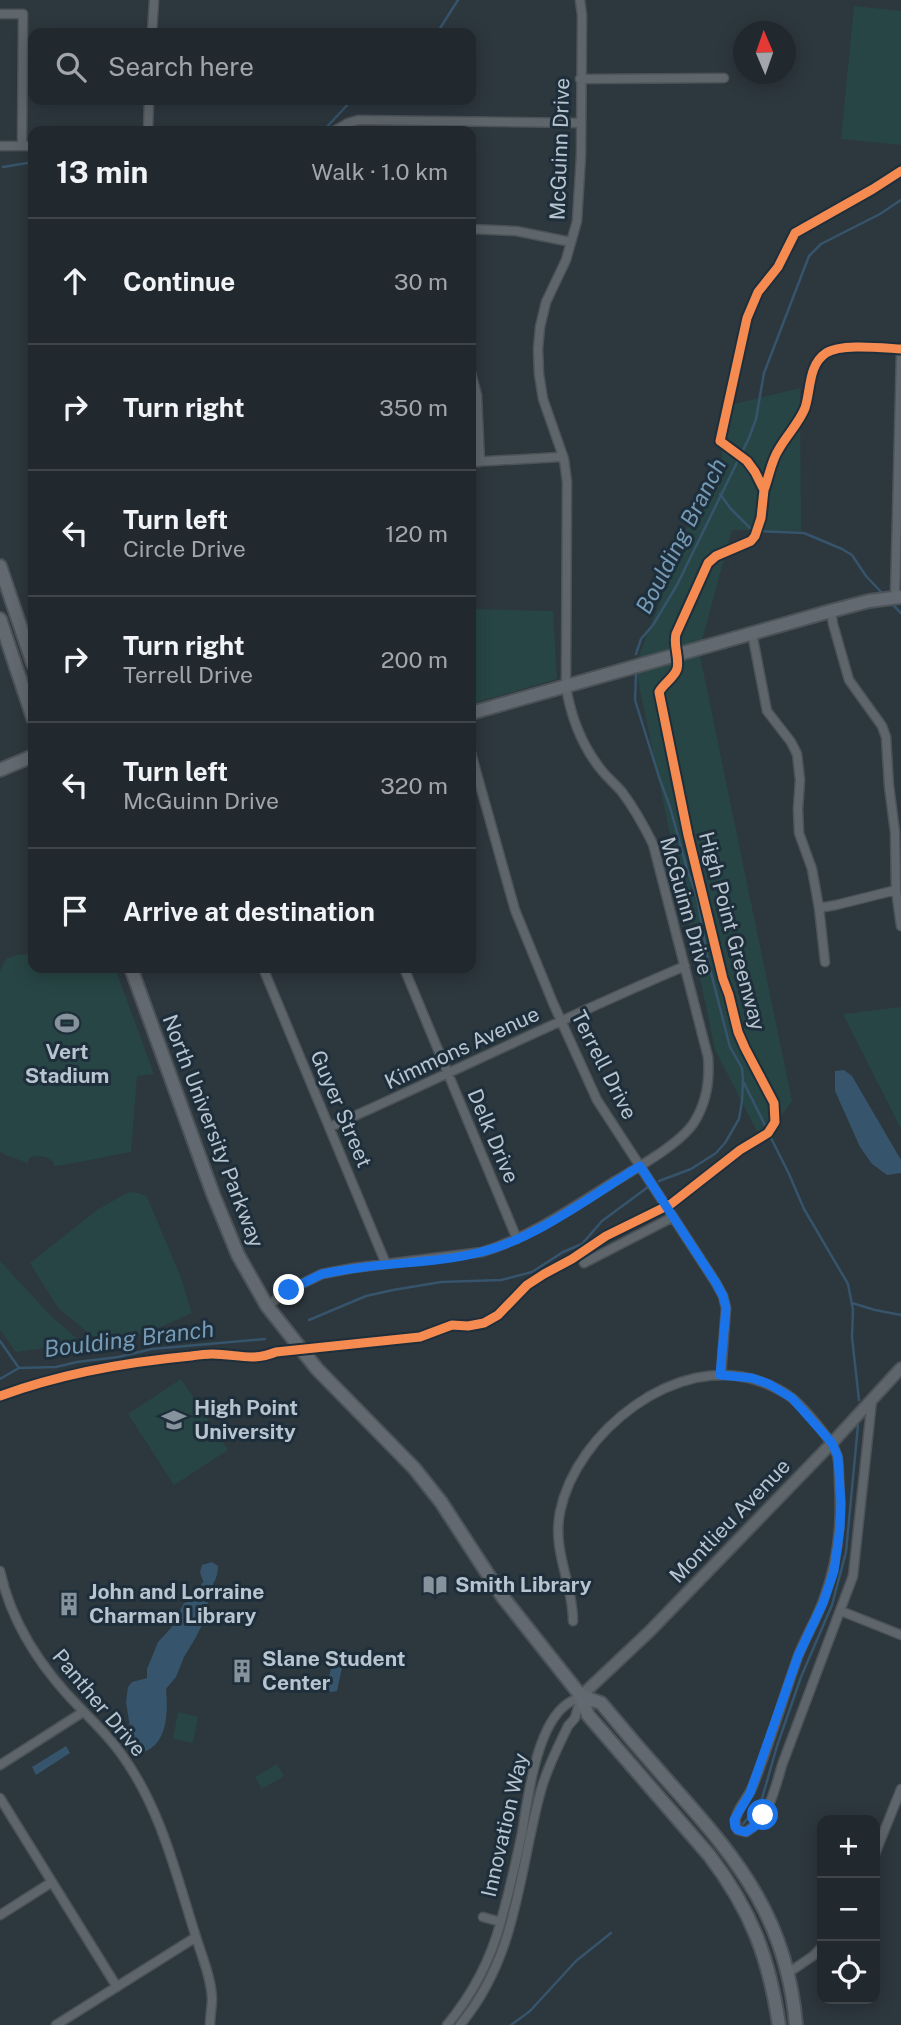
<!DOCTYPE html>
<meta charset="utf-8">
<style>
:root{--surface:#22292e;--page:#2e353a;--text:#f1f3f6;--muted:#a2a6aa;--line:#3f454a}
body{margin:0;font-family:"Public Sans",sans-serif;background:var(--page);color:var(--text)}
.controls{position:absolute;right:21px;bottom:21px;display:grid;overflow:hidden;border-radius:14px;box-shadow:0 4px 18px #0003}
.controls button{width:63px;height:63px;display:grid;place-items:center;padding:0;border:0;border-bottom:2px solid var(--line);background:var(--surface);color:var(--text);font:35px sans-serif}
.compass{position:absolute;left:733px;top:21px;width:63px;height:63px;border-radius:50%;background:var(--surface);box-shadow:0 4px 18px #0003;rotate:358deg}
.stop{position:absolute;width:21px;height:21px;margin:-16px;border:5px solid #1a73e8;border-radius:50%;background:#fff}
.stop.end{background:#1a73e8;border-color:#fff;box-shadow:0 2px 7px #0008}
.list{margin:0;padding:0;list-style:none}
h2{display:flex;justify-content:space-between;align-items:center;height:91px;margin:0;padding:0 28px;font-size:30px}
h2 small{font-size:23px;font-weight:400;color:var(--muted)}
.list li{display:grid;grid-template-columns:46px 1fr auto;gap:21px;align-items:center;box-sizing:border-box;height:126px;padding:0 28px;border-top:2px solid var(--line)}
.list b{display:block;font-size:26px;white-space:nowrap}
.list p{margin:0;font-size:23px;white-space:nowrap;color:var(--muted)}
.list em{font-size:23px;font-style:normal;color:var(--muted)}
.icon{flex:none;width:38px;height:38px;fill:none;stroke:currentColor;stroke-width:2;stroke-linecap:round;stroke-linejoin:round}
.map{position:relative;flex:none;width:901px;height:2025px;overflow:hidden}
.search{position:absolute;background:var(--surface);box-shadow:0 4px 18px #0003;left:28px;top:28px;width:448px;height:77px;display:flex;align-items:center;gap:18px;box-sizing:border-box;padding:0 24px;border-radius:14px;color:var(--muted);font-size:26px}
.panel{position:absolute;background:var(--surface);box-shadow:0 4px 18px #0003;left:28px;top:126px;width:448px;height:847px;border-radius:14px}
.map>svg:first-child{display:block}
.green{fill:#284545}
.water{fill:#36546b}
.lines{fill:none;stroke-linecap:round;stroke-linejoin:round}
.stream{stroke:#36546b;stroke-width:2.5}
.river{stroke:#36546b;stroke-width:14}
.minor-casing{stroke:#4c5358;stroke-width:11}
.tertiary-casing{stroke:#4c5358;stroke-width:14}
.secondary-casing{stroke:#4c5358;stroke-width:16}
.minor{stroke:#5e666c;stroke-width:8}
.tertiary{stroke:#5e666c;stroke-width:10}
.secondary{stroke:#626970;stroke-width:12}
.cycleway-casing{stroke:#1e2f3b;stroke-width:13}
.cycleway{stroke:#f68b52;stroke-width:9}
.route{stroke:#1a73e8;stroke-width:9}
.labels{text-anchor:middle;stroke-width:6;stroke-linejoin:round;paint-order:stroke}
.street-label{font-size:21px;fill:#b8c4cf;stroke:#1e2f3b}
.poi-label{font-size:21px;font-weight:bold;fill:#b8c4cf;stroke:#1e2f3b;text-anchor:start}
.water-label{font-size:23px;font-style:italic;fill:#759ab5;stroke:#1e2f3b}
</style>
<div class="map">
<svg width="901" height="2025" viewBox="0 0 901 2025">
<rect width="100%" height="100%" fill="#2d373e"/>
<!-- green -->
<path class="green" d="M 854,6 L 901,11 L 901,145 L 841,139 Z
M 800,388 L 801,531 L 732,530 L 699,651 L 792,1101 L 763,1143 L 715,1050 L 635,666 L 671,573 L 675,549 L 695,511 L 722,481 L 722,407 Z
M 471,609 L 553,611 L 557,679 L 471,704 Z
M 33,954 L 33,968 L 115,968 L 154,1074 L 137,1076 L 131,1152 C 105,1156 80,1163 54,1166 L 54,1162 C 47,1156 37,1154 29,1158 L 28,1163 L 8,1156 L 0,1152 L 0,971 L 6,959 L 16,955 Z
M 901,1007 L 901,1129 L 843,1014 Z
M 129,1192 L 139,1193 L 147,1197 L 180,1275 L 192,1313 L 145,1334 L 96,1339 L 58,1308 L 30,1263 L 97,1210 Z
M 0,1261 L 50,1315 L 82,1343 L 16,1352 L 0,1330 Z
M 181,1379 L 228,1450 L 174,1485 L 128,1414 Z
M 178,1712 L 198,1717 L 193,1743 L 173,1739 Z
M 277,1764 L 284,1776 L 262,1789 L 255,1777 Z"/>
<!-- water -->
<path class="water" d="M 844,1070 L 852,1076 L 901,1160 L 901,1173 L 887,1175 L 872,1164 L 860,1147 L 835,1091 L 835,1071 Z
M 212,1562 L 218,1566 C 218,1574 215,1584 209,1588 L 205,1587 L 200,1572 L 202,1565 Z
M 193,1600 L 204,1606 L 206,1617 L 196,1637 L 184,1657 L 176,1677 L 166,1689 C 168,1711 168,1743 144,1752 L 132,1740 L 126,1702 L 128,1687 L 132,1682 L 147,1678 L 147,1669 L 158,1642 L 171,1628 L 184,1603 Z
M 333,1660 L 339,1660 L 343,1663 L 337,1691 L 331,1692 L 326,1689 Z
M 66,1746 L 70,1753 L 36,1775 L 32,1767 Z"/>
<g class="lines">
<!-- stream -->
<path class="stream" d="M 437,33 L 458,0
M 323,131 L 352,100
M 3,167 L 33,162
M 720,494 L 731,509 L 753,531 L 804,533 L 842,549 L 852,555 L 866,576 L 884,595
M 891,603 L 901,613
M 636,654 L 641,639 L 653,625 L 677,585 L 749,438 L 756,419 L 764,373 L 809,256 L 821,244 L 880,214 L 901,200
M 636,674 L 635,700 L 659,777 L 670,807 L 687,869 L 697,897 L 708,961 L 730,1047 L 742,1068 L 743,1080 L 742,1101 L 739,1119 L 725,1143 L 716,1153 L 691,1169 L 659,1181
M 744,1083 L 765,1125
M 771,1138 L 789,1174 L 804,1209 L 848,1284 L 853,1310 L 852,1337 L 859,1400
M 852,1303 L 875,1310 L 901,1315
M 309,1320 L 366,1296 L 393,1290 L 441,1282 L 501,1280 L 532,1272 L 563,1252 L 582,1244 L 602,1221 L 648,1187
M 0,1341 L 19,1368
M 0,1379 L 19,1368 L 56,1367 L 77,1362 L 118,1357 L 152,1349 L 265,1339
M 743,1824 L 761,1802 L 777,1746 L 801,1677 L 832,1605 L 846,1552 L 858,1425
M 511,2025 L 530,2011 L 576,1961 L 611,1933"/>
<!-- river -->
<path class="river" d="M 200,1603 L 207,1588"/>
<!-- minor casing -->
<g class="minor-casing">
<path id="minor" d="M 0,14 L 23,14 L 22,146
M 152,33 L 154,0
M 580,79 L 724,78
M 148,131 L 149,100
M 334,131 L 348,123 L 358,120 L 581,123
M 0,146 L 33,146
M 471,229 L 516,231 L 571,242
M 471,373 L 477,395 L 480,462
M 471,462 L 560,457 L 564,459
M 895,597 L 901,354
M 752,633 L 767,711 L 791,742 L 797,754 L 800,780 L 798,809 L 799,833 L 812,869 L 819,908 L 836,905 L 896,890 L 895,832 L 889,786 L 886,737 L 882,726 L 849,680 L 833,624 L 831,611
M 471,753 L 515,910 L 553,1003 L 597,1100 L 716,1283 L 723,1296 L 726,1308 L 721,1375
M 896,890 L 901,926
M 819,908 L 825,962
M 263,968 L 386,1264
M 404,968 L 517,1239
M 330,1127 C 449,1074 565,1017 685,966
M 584,1263 L 673,1217
M 267,1306 L 289,1290 L 322,1274 L 353,1268 L 482,1252 C 530,1237 572,1208 615,1181 C 637,1168 678,1145 693,1124 C 707,1103 710,1081 708,1057 L 653,844 C 644,826 634,808 622,792 C 616,785 609,779 603,772 C 583,748 571,717 566,687 L 567,482 L 564,459 L 543,399 L 539,374 L 538,349 L 540,327 L 546,302 L 566,260 L 577,221 L 581,156 L 582,15 L 580,0
M 0,1571 C 12,1626 44,1672 83,1711 C 97,1725 111,1739 122,1755 C 161,1809 176,1874 196,1937 C 202,1957 211,1977 212,1998 C 212,2007 210,2016 210,2025
M 841,1611 L 901,1635
M 573,1621 C 573,1583 552,1552 560,1512 C 576,1432 677,1352 759,1381 C 770,1385 782,1390 792,1398 C 804,1408 832,1440 837,1455 C 839,1463 839,1473 839,1482 C 842,1523 838,1562 823,1601 C 816,1621 804,1639 797,1659 C 782,1702 769,1746 752,1788 C 746,1801 729,1817 738,1830 L 746,1832 C 769,1818 775,1789 782,1765 L 853,1576 L 872,1400
M 0,1765 L 83,1712
M 0,1798 L 117,1987
M 875,1854 L 901,1789
M 0,1915 L 52,1882
M 483,1917 L 501,1922
M 788,1973 L 813,1956 L 822,1947
M 56,2025 L 196,1937
M 447,2025 C 472,1995 491,1959 501,1921 C 509,1892 516,1862 522,1833 C 528,1798 536,1726 567,1704 C 571,1701 576,1699 581,1696
M 460,2025 C 518,1955 518,1874 541,1790 C 547,1768 558,1747 568,1726 L 575,1718 L 581,1697"/>
</g>
<!-- tertiary casing -->
<g class="tertiary-casing">
<path id="tertiary" d="M 581,1696 L 650,1631 L 832,1443 L 901,1368"/>
</g>
<!-- secondary casing -->
<g class="secondary-casing">
<path id="secondary" d="M 0,566 L 33,664
M 0,619 L 33,718
M 471,713 L 831,611 L 869,601 L 901,597
M 0,770 L 33,756
M 131,968 L 213,1194 L 238,1255 L 267,1306 L 317,1369 L 414,1468 L 441,1502 L 502,1596 L 581,1696 L 588,1715 L 709,1855 C 751,1910 769,1957 779,2025
M 581,1696 L 601,1703 C 625,1732 649,1760 674,1788 C 741,1863 787,1921 796,2025"/>
</g>
<!-- minor -->
<use href="#minor" class="minor"/>
<!-- tertiary -->
<use href="#tertiary" class="tertiary"/>
<!-- secondary -->
<use href="#secondary" class="secondary"/>
<!-- cycleway casing -->
<g class="cycleway-casing">
<path id="cycleway" d="M 764,490 C 769,477 771,461 779,449 C 787,435 799,423 805,408 C 811,390 808,365 826,353 C 841,343 883,348 901,349
M 0,1396 C 60,1374 127,1362 191,1356 C 198,1355 205,1354 212,1354 C 237,1354 252,1362 276,1352 L 420,1337 L 452,1325 L 468,1326 L 484,1323 L 498,1315 L 527,1285 L 544,1274 L 572,1259 L 606,1236 L 671,1204 L 740,1150 L 768,1133 L 775,1122 L 774,1103 L 745,1048 L 738,1032 L 729,995 L 723,979 L 688,835 L 659,692 C 663,684 674,678 677,669 C 680,658 673,646 676,634 L 708,563 L 716,556 L 751,541 L 755,536 L 761,518 L 764,490 L 755,472 L 747,461 L 720,441 L 747,318 L 758,292 L 778,267 L 795,233 L 873,189 L 901,171"/>
</g>
<!-- cycleway -->
<use href="#cycleway" class="cycleway"/>
</g>
<g class="lines">
<!-- route -->
<path class="route" d="M 289,1290 L 322,1274 L 338,1271 C 385,1262 434,1264 481,1252 C 533,1240 593,1195 640,1166 L 716,1283 L 723,1296 L 726,1308 L 720,1375 L 752,1378 L 769,1384 L 792,1398 L 832,1443 L 838,1457 L 841,1503 L 840,1528 L 834,1571 L 823,1603 L 798,1656 L 750,1793 L 734,1820 L 735,1827 L 738,1830 L 746,1832 L 754,1827 L 763,1815"/>
</g>
<!-- icons -->
<defs>
<g id="stadium-bare" transform="scale(1.89)"><path d="M0-5a6.5 5 0 1 0 0 10a6.5 5 0 1 0 0-10ZM-3.5-1.8h7v3.6h-7Z" fill="#87939c" stroke="#1e2f3b" stroke-width="2.5" paint-order="stroke"/></g>
<g id="university-bare" transform="scale(1.89)"><path d="M0-5L7-2L0 1L-7-2ZM-4 1L0 2.5L4 1V4Q0 6-4 4Z" fill="#87939c" stroke="#1e2f3b" stroke-width="2.5" paint-order="stroke"/></g>
<g id="library-bare" transform="scale(1.89)"><path d="M-6-4Q-3-5.5-.7-3.5V5Q-3 3-6 4ZM6-4Q3-5.5 .7-3.5V5Q3 3 6 4Z" fill="#87939c" stroke="#1e2f3b" stroke-width="2.5" paint-order="stroke"/></g>
<g id="building-bare" transform="scale(1.89)"><path d="M-4-6H4V6H1V3H-1V6H-4ZM-2.5-4.3h1.7v1.8h-1.7ZM.8-4.3h1.7v1.8H.8ZM-2.5-1h1.7V.8h-1.7ZM.8-1h1.7V.8H.8Z" fill="#87939c" stroke="#1e2f3b" stroke-width="2.5" paint-order="stroke"/></g>
</defs>
<g fill-rule="evenodd">
<use href="#stadium-bare" x="67" y="1023"/>
<use href="#university-bare" x="174" y="1420"/>
<use href="#library-bare" x="435" y="1585"/>
<use href="#building-bare" x="69" y="1604"/>
<use href="#building-bare" x="242" y="1671"/>
</g>
<g class="labels">
<!-- street labels -->
<g class="street-label">
<text transform="translate(560 149) rotate(-88)" y="7">McGuinn Drive</text>
<text transform="translate(686 906) rotate(74)" y="7">McGuinn Drive</text>
<text transform="translate(732 931) rotate(75)" y="7">High Point Greenway</text>
<text transform="translate(462 1048) rotate(-25)" y="7">Kimmons Avenue</text>
<text transform="translate(604 1065) rotate(63)" y="7">Terrell Drive</text>
<text transform="translate(341 1109) rotate(67)" y="7">Guyer Street</text>
<text transform="translate(213 1131) rotate(69)" y="7">North University Parkway</text>
<text transform="translate(493 1136) rotate(67)" y="7">Delk Drive</text>
<text transform="translate(730 1521) rotate(-46)" y="7">Montlieu Avenue</text>
<text transform="translate(99 1703) rotate(50)" y="7">Panther Drive</text>
<text transform="translate(505 1825) rotate(-77)" y="7">Innovation Way</text>
</g>
<!-- poi labels -->
<g class="poi-label">
<text x="67" y="1059" text-anchor="middle">Vert<tspan x="67" dy="24">Stadium</tspan></text>
<text x="194" y="1415">High Point<tspan x="194" dy="24">University</tspan></text>
<text x="455" y="1592">Smith Library</text>
<text x="89" y="1599">John and Lorraine<tspan x="89" dy="24">Charman Library</tspan></text>
<text x="262" y="1666">Slane Student<tspan x="262" dy="24">Center</tspan></text>
</g>
<!-- water labels -->
<g class="water-label">
<text transform="translate(681 536) rotate(-63)" y="8">Boulding Branch</text>
<text transform="translate(129 1339) rotate(-7)" y="8">Boulding Branch</text>
</g>
</g>
</svg>
<div class="controls">
<button>+</button>
<button>−</button>
<button><svg class="icon" aria-label="locate" viewBox="0 0 24 24"><circle cx="12" cy="12" r="6"/><path d="M12 2v4M12 18v4M2 12h4M18 12h4"/></svg></button>
</div>
<svg class="compass" viewBox="-18 -18 36 36"><path d="M0-13l5 13h-10z" fill="#e53935"/><path d="M0 13l5-13h-10z" fill="#a2a6aa"/></svg>
<div class="stop" style="left:763px;top:1815px"></div>
<div class="stop end" style="left:289px;top:1290px"></div>
<div class="search"><svg class="icon" aria-label="search" viewBox="0 0 24 24"><circle cx="10" cy="10" r="6"/><path d="M15 15l6 6"/></svg>Search here</div>
<section class="panel">
<h2>13 min<small>Walk · 1.0 km</small></h2>
<ul class="list">
<li><svg class="icon" aria-label="ahead" viewBox="0 0 24 24"><path d="M12 20V5M6 11l6-6 6 6"/></svg><div><b>Continue</b></div><em>30 m</em></li>
<li><svg class="icon" aria-label="right" viewBox="0 0 24 24"><path d="M7 20v-9h11M14 6l5 5-5 5"/></svg><div><b>Turn right</b></div><em>350 m</em></li>
<li><svg class="icon" aria-label="left" viewBox="0 0 24 24"><path d="M17 20v-9H6M10 6l-5 5 5 5"/></svg><div><b>Turn left</b><p>Circle Drive</p></div><em>120 m</em></li>
<li><svg class="icon" aria-label="right" viewBox="0 0 24 24"><path d="M7 20v-9h11M14 6l5 5-5 5"/></svg><div><b>Turn right</b><p>Terrell Drive</p></div><em>200 m</em></li>
<li><svg class="icon" aria-label="left" viewBox="0 0 24 24"><path d="M17 20v-9H6M10 6l-5 5 5 5"/></svg><div><b>Turn left</b><p>McGuinn Drive</p></div><em>320 m</em></li>
<li><svg class="icon" aria-label="arrive" viewBox="0 0 24 24"><path d="M6 21V4h12l-3 4 3 4H6"/></svg><div><b>Arrive at destination</b></div></li>
</ul>
</section>
</div>
